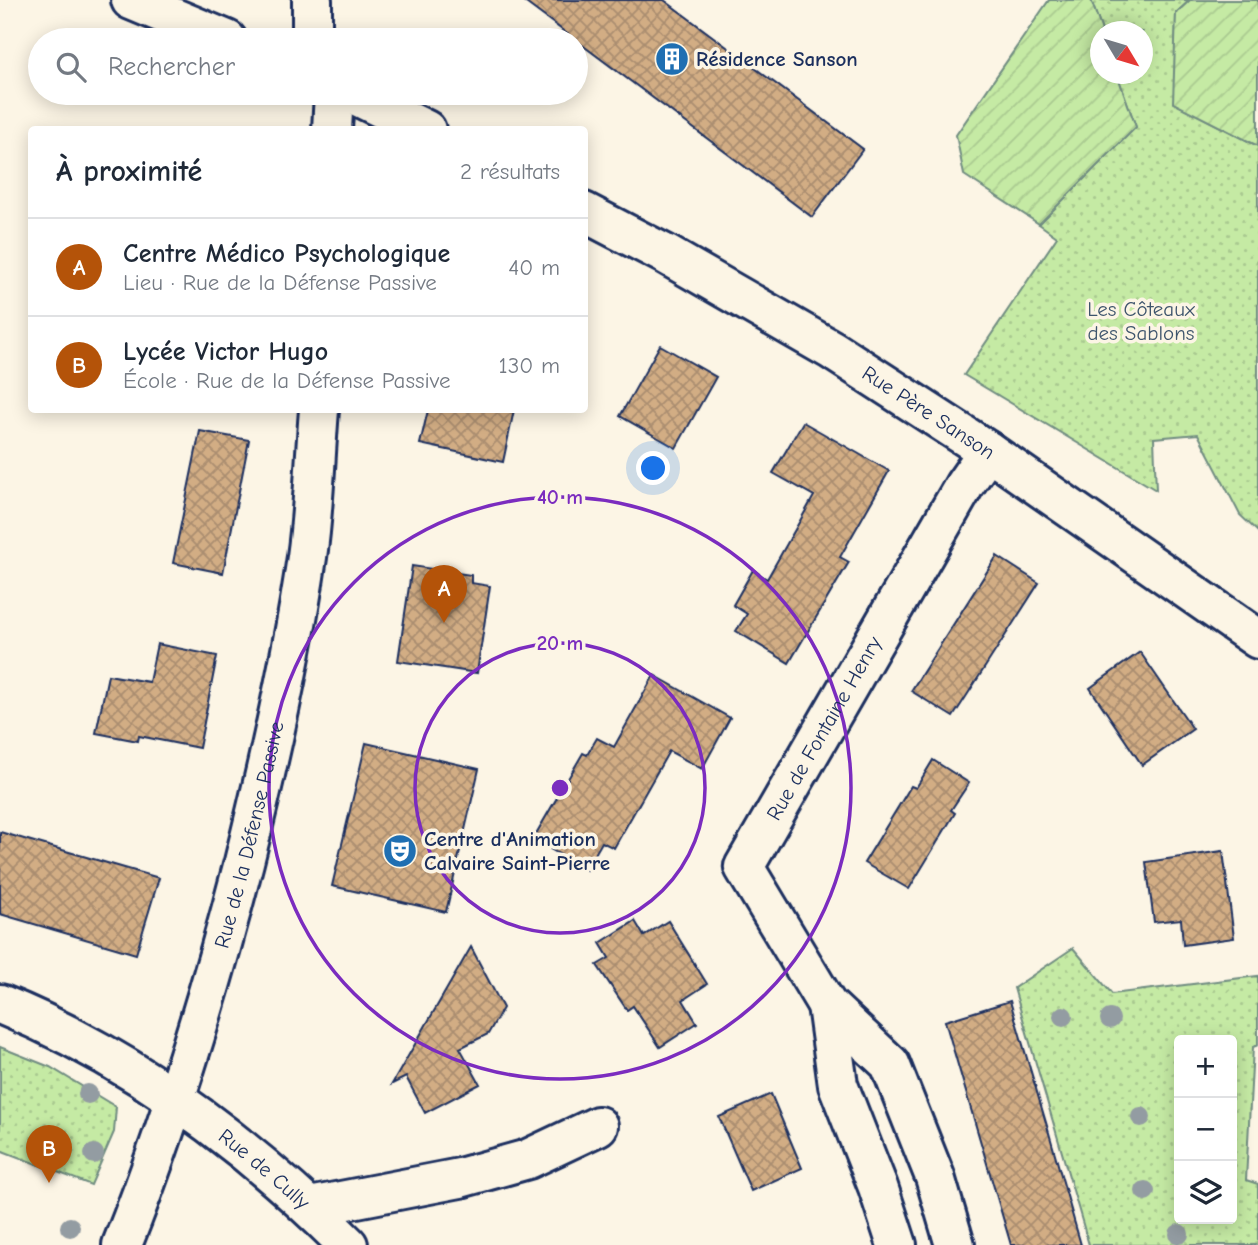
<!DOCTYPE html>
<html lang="fr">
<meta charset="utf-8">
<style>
:root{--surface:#fff;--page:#f2f2f3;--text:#1f2937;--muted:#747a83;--line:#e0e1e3;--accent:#b45309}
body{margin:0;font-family:"Comic Neue",sans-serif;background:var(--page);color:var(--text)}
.controls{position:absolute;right:21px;bottom:21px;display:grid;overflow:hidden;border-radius:7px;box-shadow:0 4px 18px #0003}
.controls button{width:63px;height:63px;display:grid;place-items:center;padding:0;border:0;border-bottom:2px solid var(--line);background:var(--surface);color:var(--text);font:35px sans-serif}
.compass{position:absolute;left:1090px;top:21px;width:63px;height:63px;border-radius:50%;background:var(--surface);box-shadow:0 4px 18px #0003;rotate:128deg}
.you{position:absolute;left:654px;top:469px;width:24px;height:24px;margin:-18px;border:5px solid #fff;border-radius:50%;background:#1a73e8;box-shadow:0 0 0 10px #1a73e833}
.badge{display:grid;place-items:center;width:46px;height:46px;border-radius:50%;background:var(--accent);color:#fff;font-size:23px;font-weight:700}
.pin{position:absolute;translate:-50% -58px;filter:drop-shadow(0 2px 4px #0008)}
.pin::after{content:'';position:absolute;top:37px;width:24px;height:21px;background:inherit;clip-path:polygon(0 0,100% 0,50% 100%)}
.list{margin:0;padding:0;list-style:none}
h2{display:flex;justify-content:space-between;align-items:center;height:91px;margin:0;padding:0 28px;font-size:30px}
h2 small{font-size:23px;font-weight:400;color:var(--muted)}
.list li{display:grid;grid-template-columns:46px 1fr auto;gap:21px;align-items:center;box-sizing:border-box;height:98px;padding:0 28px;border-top:2px solid var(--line)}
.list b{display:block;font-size:26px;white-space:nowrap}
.list p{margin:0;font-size:23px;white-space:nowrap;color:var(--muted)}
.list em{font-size:23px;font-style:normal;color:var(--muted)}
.icon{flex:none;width:38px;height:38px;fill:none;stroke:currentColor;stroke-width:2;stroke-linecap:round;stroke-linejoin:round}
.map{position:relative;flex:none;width:1258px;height:1245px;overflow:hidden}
.search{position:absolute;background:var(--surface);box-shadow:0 4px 18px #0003;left:28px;top:28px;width:560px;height:77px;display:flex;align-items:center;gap:18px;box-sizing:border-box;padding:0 24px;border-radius:38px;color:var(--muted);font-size:26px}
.panel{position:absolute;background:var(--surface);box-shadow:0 4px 18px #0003;left:28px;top:126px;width:560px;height:287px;border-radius:7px}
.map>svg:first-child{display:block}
.grass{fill:url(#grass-dots);stroke:#708c81;stroke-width:2;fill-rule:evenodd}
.garden{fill:url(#garden-furrows);stroke:#708c81;stroke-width:2}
.building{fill:url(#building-cross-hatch);stroke:#1b2f5e;stroke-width:2}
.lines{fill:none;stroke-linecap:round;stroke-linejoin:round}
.minor-casing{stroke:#1b2f5e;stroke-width:44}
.tertiary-casing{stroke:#1b2f5e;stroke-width:44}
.minor{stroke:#fcf5e5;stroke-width:38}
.tertiary{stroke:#fcf5e5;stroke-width:38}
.tree{fill:#939ca2}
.ring{fill:none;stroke:#7b2cbf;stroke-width:3.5}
.labels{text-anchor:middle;stroke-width:7;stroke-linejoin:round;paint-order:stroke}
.poi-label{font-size:21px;font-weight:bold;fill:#1b2f5e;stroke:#fcf5e5;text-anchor:start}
.park-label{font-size:21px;fill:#3d546c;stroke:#fcf5e5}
.street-label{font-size:21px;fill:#1b2f5e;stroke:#fcf5e5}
.centre{fill:#7b2cbf;stroke:#fcf5e5;stroke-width:3.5}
.ring-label{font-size:21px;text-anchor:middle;font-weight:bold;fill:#7b2cbf;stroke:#fcf5e5;stroke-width:7;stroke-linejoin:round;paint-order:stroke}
</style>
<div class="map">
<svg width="1258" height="1245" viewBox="0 0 1258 1245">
<defs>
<pattern id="grass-dots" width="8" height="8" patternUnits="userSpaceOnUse" patternTransform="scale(1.75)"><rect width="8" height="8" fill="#c5eaa4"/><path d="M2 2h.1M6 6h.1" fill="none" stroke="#a9c990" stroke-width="1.8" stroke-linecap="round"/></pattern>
<pattern id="garden-furrows" width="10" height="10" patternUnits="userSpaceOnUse" patternTransform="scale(1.75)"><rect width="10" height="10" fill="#c5eaa4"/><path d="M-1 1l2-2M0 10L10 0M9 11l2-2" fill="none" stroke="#a9c990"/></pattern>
<pattern id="building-cross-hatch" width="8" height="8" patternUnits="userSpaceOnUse" patternTransform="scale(1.75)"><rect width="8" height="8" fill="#d2ad84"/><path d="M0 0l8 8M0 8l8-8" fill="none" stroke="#aa8d6f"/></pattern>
</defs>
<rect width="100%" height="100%" fill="#fcf5e5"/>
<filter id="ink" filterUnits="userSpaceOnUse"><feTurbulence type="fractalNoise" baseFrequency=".0143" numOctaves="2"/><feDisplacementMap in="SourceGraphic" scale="14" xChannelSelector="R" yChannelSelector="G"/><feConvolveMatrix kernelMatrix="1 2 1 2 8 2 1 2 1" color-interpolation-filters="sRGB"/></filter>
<g filter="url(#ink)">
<!-- grass -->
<path class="grass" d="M 1091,0 L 1190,0 L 1176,13 L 1174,103 L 1258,146 L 1258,532 L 1240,515 L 1198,434 L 1154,438 L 1156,490 L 964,375 L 1057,237 L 1039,224 L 1136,127 L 1117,74 L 1142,74 L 1142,32 L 1102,31 Z
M 1073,948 L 1112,994 L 1258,976 L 1258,1045 L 1253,1047 L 1246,1180 L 1258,1184 L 1258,1245 L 1089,1245 L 1014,988 ZM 1179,1040 L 1232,1040 L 1232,1219 L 1179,1219 Z
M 0,1047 L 50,1067 L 116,1107 L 114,1132 L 91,1185 L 0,1150 Z"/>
<!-- garden -->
<path class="garden" d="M 1049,0 L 1091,0 L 1102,31 L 1100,32 L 1100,74 L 1117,74 L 1136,127 L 1039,224 L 964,175 L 956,135 Z
M 1190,0 L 1258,0 L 1258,146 L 1173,103 L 1176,13 Z"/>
<!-- building -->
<path class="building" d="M 522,0 L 664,0 L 863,149 L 812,217 Z
M 660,345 L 716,377 L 676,448 L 620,416 Z
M 428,410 L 514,410 L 503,462 L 420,444 Z
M 803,422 L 889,471 L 840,557 L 849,562 L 789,663 L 736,631 L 747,614 L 733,605 L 753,570 L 767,579 L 814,496 L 773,473 Z
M 200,431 L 249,440 L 223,573 L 173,563 Z
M 997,556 L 1039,583 L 953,717 L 911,691 Z
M 412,566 L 471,575 L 471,583 L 490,586 L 477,673 L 398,661 Z
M 157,644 L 217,656 L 199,748 L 139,736 L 138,741 L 96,733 L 108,675 L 149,682 Z
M 1140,652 L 1193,729 L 1142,765 L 1090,688 Z
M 654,675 L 730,718 L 702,769 L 669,751 L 614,848 L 602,842 L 586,870 L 533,839 L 583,753 L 587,755 L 597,738 L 614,747 Z
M 366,743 L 479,769 L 446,912 L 332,886 Z
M 933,760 L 969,783 L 951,810 L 955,813 L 909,889 L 864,863 L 911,786 L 916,788 Z
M 0,832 L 159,878 L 136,954 L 0,914 Z
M 1223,851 L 1234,938 L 1183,945 L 1181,919 L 1154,922 L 1146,862 Z
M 635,921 L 644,936 L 668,921 L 707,984 L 683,1000 L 697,1023 L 660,1047 L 633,1006 L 627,1010 L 597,965 L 609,958 L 600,943 Z
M 471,947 L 503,1008 L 488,1034 L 460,1048 L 480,1084 L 425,1113 L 406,1077 L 392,1084 Z
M 1010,1001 L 1047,1126 L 1081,1245 L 1011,1245 L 945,1021 Z
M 771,1094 L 802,1168 L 751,1191 L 719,1117 Z"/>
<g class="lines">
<!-- minor casing -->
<g class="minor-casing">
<g id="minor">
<path d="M 312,40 L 312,0"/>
<path id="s1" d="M 0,1004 C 131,1057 248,1145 348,1245"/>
<path d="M 827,1005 L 838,1085 L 878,1187 L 897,1245"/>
<path d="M 310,1207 L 460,1178 L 528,1159 L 598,1126"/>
<path id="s2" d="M 955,1245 L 935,1177 L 890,1064 L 827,1005 L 744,867 L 965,484 L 988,451"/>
</g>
</g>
<!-- tertiary casing -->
<g class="tertiary-casing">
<g id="tertiary">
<path d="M 131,0 L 227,40"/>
<path d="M 351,93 L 426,130"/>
<path d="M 332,130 L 334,93"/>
<path id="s3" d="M 584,212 L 665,254 L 832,350 L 988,451 L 1258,639"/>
<path id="s4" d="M 122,1245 C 172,1120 210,993 244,862 C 269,761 292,660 307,557 C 314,508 315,458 319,410"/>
</g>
</g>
<!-- minor -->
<use href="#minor" class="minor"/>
<!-- tertiary -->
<use href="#tertiary" class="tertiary"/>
</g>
<!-- trees -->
<g class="tree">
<circle cx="1063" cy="1016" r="10"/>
<circle cx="1110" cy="1019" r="10"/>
<circle cx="88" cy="1094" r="10"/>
<circle cx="1141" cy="1117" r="10"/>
<circle cx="94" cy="1154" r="10"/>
<circle cx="1145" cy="1191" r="10"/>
<circle cx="70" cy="1227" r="10"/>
<circle cx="1179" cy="1234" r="10"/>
</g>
</g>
<!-- distance rings -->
<g class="ring">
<circle cx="560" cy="788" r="145"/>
<circle cx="560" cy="788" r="291"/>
</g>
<!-- icons -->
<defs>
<g id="building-disc" transform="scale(1.75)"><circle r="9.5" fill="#1f6fb2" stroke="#fcf5e5"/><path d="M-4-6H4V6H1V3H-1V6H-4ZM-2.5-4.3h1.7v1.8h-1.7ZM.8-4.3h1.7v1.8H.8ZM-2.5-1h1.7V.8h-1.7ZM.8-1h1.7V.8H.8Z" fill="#fff"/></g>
<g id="theatre-disc" transform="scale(1.75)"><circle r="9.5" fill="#1f6fb2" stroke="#fcf5e5"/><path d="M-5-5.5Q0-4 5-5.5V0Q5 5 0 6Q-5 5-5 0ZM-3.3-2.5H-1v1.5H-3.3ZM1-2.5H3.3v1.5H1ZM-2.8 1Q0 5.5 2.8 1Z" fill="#fff"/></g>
</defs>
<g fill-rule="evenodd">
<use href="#building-disc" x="672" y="59"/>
<use href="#theatre-disc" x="400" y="851"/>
</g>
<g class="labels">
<!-- poi labels -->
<g class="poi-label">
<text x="696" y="66">Résidence Sanson</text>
<text x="424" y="846">Centre d'Animation<tspan x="424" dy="24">Calvaire Saint-Pierre</tspan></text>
</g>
<!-- park labels -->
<g class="park-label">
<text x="1141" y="316">Les Côteaux<tspan x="1141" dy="24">des Sablons</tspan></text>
</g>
<!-- street labels -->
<g class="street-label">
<text dy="7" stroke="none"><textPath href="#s3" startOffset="399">Rue Père Sanson</textPath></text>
<text dy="7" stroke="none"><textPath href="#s2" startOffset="600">Rue de Fontaine Henry</textPath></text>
<text dy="7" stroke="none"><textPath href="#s4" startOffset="430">Rue de la Défense Passive</textPath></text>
<text dy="7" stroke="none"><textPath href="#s1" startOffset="313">Rue de Cully</textPath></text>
</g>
</g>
<circle cx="560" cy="788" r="10" class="centre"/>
<g class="ring-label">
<text x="560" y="504">40 m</text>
<text x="560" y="650">20 m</text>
</g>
</svg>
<div class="controls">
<button>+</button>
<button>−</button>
<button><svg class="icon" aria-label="layers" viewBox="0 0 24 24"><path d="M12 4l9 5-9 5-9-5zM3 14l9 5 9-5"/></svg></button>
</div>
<svg class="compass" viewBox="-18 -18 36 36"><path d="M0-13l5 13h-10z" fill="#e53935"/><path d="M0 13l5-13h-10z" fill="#747a83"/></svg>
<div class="you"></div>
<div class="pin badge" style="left:444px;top:623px">A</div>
<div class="pin badge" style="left:49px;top:1183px">B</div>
<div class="search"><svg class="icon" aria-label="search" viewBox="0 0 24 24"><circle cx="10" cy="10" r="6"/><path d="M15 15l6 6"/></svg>Rechercher</div>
<section class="panel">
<h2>À proximité<small>2 résultats</small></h2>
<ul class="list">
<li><span class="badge">A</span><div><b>Centre Médico Psychologique</b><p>Lieu · Rue de la Défense Passive</p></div><em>40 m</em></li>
<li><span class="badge">B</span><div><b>Lycée Victor Hugo</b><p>École · Rue de la Défense Passive</p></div><em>130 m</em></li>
</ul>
</section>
</div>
